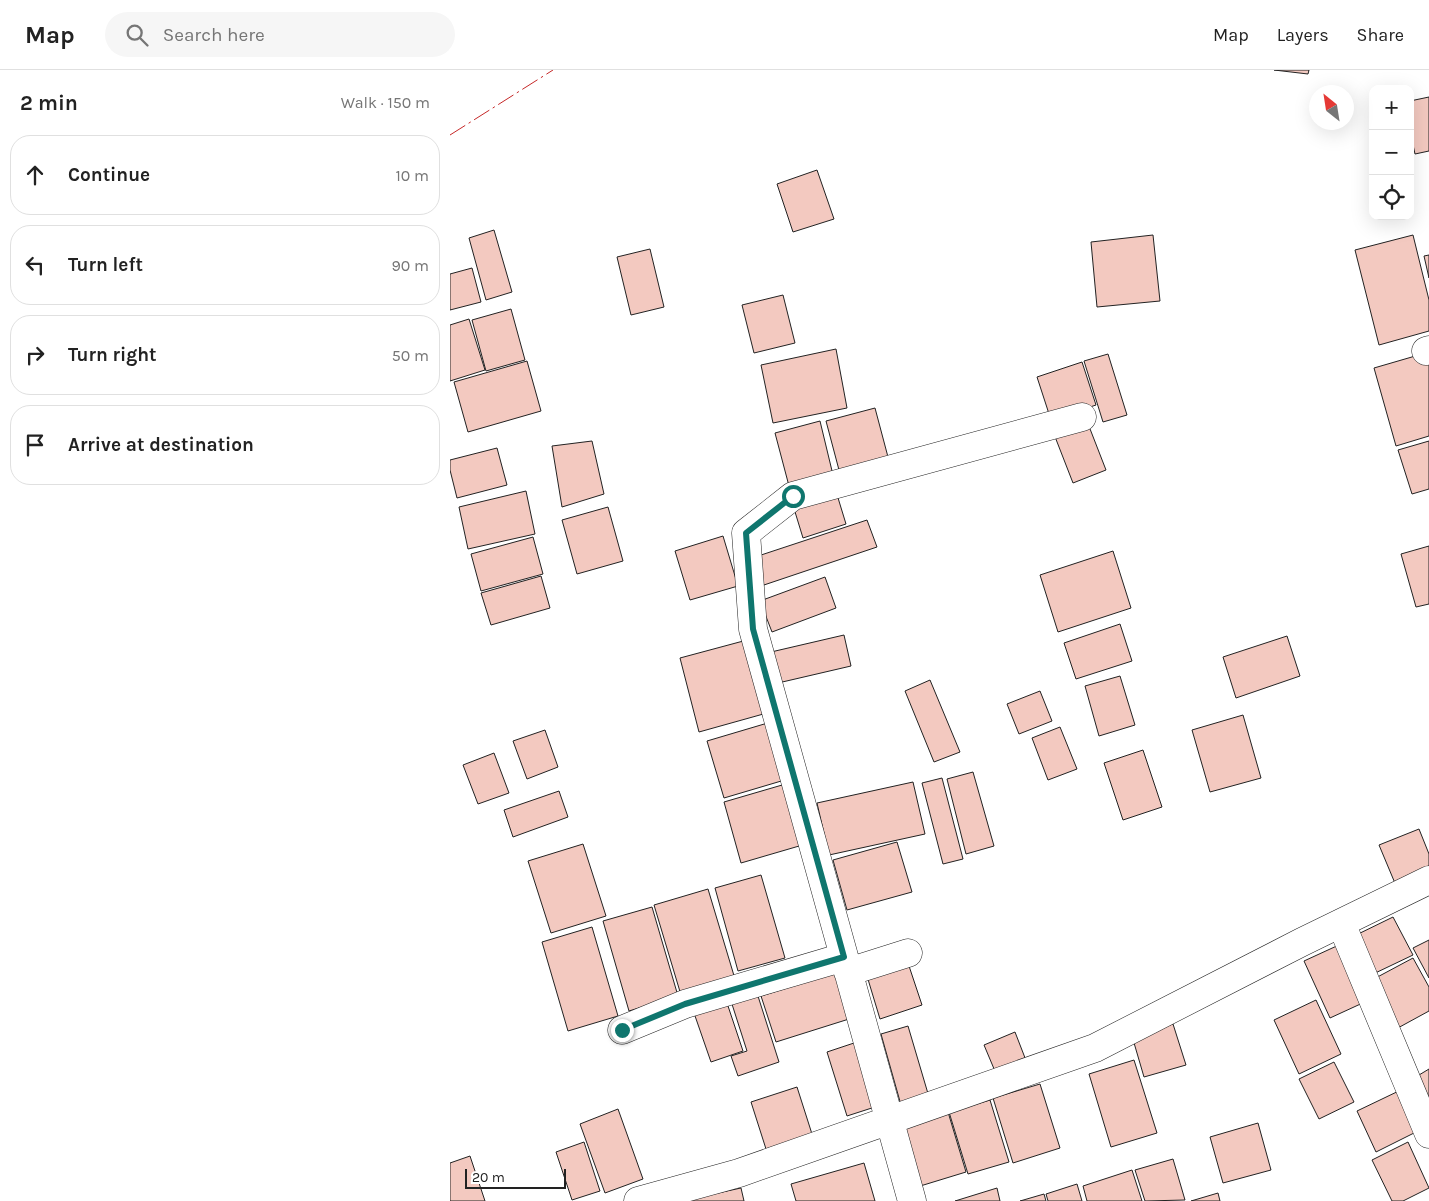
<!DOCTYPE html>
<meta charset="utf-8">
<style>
:root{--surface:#fff;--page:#f6f6f6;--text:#222;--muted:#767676;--line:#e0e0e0}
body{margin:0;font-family:Karla,sans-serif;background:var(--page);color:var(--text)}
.controls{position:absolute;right:15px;top:15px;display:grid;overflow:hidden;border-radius:10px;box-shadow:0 5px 20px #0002}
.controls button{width:45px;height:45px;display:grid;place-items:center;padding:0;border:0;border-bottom:1px solid var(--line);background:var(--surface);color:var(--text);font:25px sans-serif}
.compass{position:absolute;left:859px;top:15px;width:45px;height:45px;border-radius:50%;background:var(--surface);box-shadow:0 5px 20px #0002;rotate:330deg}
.scale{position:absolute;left:15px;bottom:12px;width:101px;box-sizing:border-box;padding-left:5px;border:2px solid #222;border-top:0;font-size:14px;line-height:18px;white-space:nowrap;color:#222;-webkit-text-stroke:4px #fff;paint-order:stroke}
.stop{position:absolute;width:15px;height:15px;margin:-11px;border:4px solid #0f766e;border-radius:50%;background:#fff}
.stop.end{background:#0f766e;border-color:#fff;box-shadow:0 1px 5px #0008}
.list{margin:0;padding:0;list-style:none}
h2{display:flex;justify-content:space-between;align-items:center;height:65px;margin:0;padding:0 20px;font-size:21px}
h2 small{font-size:16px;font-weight:400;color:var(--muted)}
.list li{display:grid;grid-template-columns:32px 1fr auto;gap:15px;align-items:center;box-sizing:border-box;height:80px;margin:0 10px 10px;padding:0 10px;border:1px solid var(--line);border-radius:20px}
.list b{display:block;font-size:19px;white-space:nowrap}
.list em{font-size:16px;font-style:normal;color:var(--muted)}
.icon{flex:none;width:28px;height:28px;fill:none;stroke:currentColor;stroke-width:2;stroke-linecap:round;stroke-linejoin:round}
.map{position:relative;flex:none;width:979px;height:1131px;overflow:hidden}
header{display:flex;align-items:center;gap:30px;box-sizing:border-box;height:70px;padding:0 25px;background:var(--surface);border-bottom:1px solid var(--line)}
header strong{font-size:24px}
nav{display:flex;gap:28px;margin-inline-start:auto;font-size:18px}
.search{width:350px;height:45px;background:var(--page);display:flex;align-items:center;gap:12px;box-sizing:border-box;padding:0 18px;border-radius:28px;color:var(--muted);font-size:19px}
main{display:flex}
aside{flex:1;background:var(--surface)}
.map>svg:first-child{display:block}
.building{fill:#f3c9c0;stroke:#222}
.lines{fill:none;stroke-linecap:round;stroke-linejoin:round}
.street-casing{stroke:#222;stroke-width:29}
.street{stroke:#fff;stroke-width:28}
.power{stroke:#c62828;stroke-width:1;stroke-dasharray:18 4 2.5 4;stroke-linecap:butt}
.route{stroke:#0f766e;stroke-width:6}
</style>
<header>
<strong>Map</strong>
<div class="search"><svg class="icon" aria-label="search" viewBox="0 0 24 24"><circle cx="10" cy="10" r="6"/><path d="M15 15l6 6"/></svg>Search here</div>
<nav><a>Map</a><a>Layers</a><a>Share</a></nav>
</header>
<main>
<aside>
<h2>2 min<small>Walk · 150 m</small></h2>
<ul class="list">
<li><svg class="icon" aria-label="ahead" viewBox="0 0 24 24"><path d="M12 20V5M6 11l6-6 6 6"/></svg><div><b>Continue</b></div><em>10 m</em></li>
<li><svg class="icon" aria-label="left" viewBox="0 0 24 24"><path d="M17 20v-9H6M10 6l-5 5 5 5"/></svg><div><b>Turn left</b></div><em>90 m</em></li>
<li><svg class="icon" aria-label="right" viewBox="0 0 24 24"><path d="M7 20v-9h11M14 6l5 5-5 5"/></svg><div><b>Turn right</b></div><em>50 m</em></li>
<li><svg class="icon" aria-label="arrive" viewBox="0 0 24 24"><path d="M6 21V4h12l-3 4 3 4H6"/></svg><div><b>Arrive at destination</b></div></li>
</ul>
</aside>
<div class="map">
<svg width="979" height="1131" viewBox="0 0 979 1131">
<rect width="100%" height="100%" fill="#fff"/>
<!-- building -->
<path class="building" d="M 824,0 L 859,0 L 858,4 Z
M 979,27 L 979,81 L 965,84 L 960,61 L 960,31 Z
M 367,100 L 384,149 L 343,162 L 327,114 Z
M 44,160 L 62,222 L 36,230 L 19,168 Z
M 703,165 L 710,231 L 647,237 L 641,172 Z
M 963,165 L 979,230 L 979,261 L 929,275 L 905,180 Z
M 200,179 L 214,237 L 181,245 L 167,187 Z
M 979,185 L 979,208 L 974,186 Z
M 22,198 L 31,232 L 0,240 L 0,204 Z
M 333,225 L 345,273 L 304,283 L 292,235 Z
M 61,239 L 75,290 L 36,301 L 22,250 Z
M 19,249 L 35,300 L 0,311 L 0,255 Z
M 386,279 L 397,338 L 323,353 L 311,295 Z
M 979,282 L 979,366 L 946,376 L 924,298 Z
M 658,284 L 677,345 L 653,352 L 634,291 Z
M 77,291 L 91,341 L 18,362 L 4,312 Z
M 632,292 L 646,335 L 601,350 L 587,307 Z
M 425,338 L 438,387 L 389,400 L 376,351 Z
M 635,346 L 656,400 L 623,413 L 602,359 Z
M 370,351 L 383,405 L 339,416 L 325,363 Z
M 142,371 L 154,424 L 112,437 L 102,376 Z
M 979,371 L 979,419 L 962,424 L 948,380 Z
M 47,378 L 57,415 L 7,428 L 0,400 L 0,390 Z
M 385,418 L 396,454 L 353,468 L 342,432 Z
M 76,421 L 85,464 L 18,479 L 9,437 Z
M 158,437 L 173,491 L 127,504 L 112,450 Z
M 417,450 L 427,477 L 308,517 L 299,489 Z
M 273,466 L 288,516 L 240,530 L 225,481 Z
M 83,467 L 93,504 L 31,521 L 21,484 Z
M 979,476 L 979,534 L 966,537 L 951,484 Z
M 663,481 L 681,538 L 608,562 L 590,505 Z
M 91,506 L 100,538 L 41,555 L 31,523 Z
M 375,507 L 386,538 L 322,562 L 310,531 Z
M 670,554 L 682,591 L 626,609 L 614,573 Z
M 394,565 L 401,596 L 328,613 L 321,582 Z
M 837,566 L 850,606 L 786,628 L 773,587 Z
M 297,570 L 317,643 L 249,662 L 230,588 Z
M 670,606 L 685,655 L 649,666 L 635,616 Z
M 480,610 L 510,682 L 484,692 L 455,621 Z
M 590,621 L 602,651 L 569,664 L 557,634 Z
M 793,645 L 811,708 L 760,722 L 742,660 Z
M 321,652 L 338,709 L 274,728 L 257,671 Z
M 610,657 L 627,699 L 598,710 L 582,668 Z
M 95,660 L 108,697 L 77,709 L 63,671 Z
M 693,680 L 712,737 L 673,750 L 654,693 Z
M 44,683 L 59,723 L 28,734 L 13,695 Z
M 523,702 L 544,776 L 516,784 L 497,709 Z
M 492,708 L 513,789 L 493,794 L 472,713 Z
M 463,712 L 475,764 L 379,785 L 367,733 Z
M 339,713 L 356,774 L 291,793 L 274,732 Z
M 109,721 L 118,747 L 63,767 L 54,740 Z
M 969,759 L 979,784 L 979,804 L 947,818 L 929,775 Z
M 447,772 L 462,822 L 397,840 L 383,790 Z
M 133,774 L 156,846 L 101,863 L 78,791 Z
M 311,805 L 335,888 L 288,901 L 265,818 Z
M 258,819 L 285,909 L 231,925 L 204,835 Z
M 202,837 L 228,926 L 179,941 L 153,851 Z
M 943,847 L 963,885 L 919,906 L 900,868 Z
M 142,857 L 168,946 L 118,961 L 92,872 Z
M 979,870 L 979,908 L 963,878 Z
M 891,874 L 917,931 L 880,948 L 854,891 Z
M 963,888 L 979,917 L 979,941 L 946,959 L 920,911 Z
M 458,893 L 472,935 L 430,949 L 417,906 Z
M 385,903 L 399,949 L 326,972 L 311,926 Z
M 307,923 L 329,992 L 288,1006 L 281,986 L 297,981 L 281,931 Z
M 866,930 L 891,984 L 849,1004 L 824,950 Z
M 277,933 L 293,981 L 261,992 L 244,943 Z
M 723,954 L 736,995 L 694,1007 L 682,966 Z
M 458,956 L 479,1027 L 451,1035 L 431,964 Z
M 565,962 L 577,993 L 547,1006 L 534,975 Z
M 407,972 L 428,1036 L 397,1046 L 377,982 Z
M 684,990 L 707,1063 L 661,1077 L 639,1004 Z
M 884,992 L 904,1032 L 869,1049 L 849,1009 Z
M 979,999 L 979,1037 L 964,1008 Z
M 590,1014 L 610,1078 L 563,1093 L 543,1028 Z
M 347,1017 L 362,1064 L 316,1079 L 301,1032 Z
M 955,1018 L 974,1058 L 926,1082 L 907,1041 Z
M 540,1030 L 559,1092 L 518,1104 L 499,1042 Z
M 168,1039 L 193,1109 L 155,1123 L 130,1054 Z
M 498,1042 L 516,1102 L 467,1117 L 449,1057 Z
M 808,1053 L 821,1100 L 773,1113 L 760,1067 Z
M 134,1072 L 150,1121 L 122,1130 L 106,1082 Z
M 958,1072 L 979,1118 L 953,1131 L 942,1131 L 922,1090 Z
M 20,1086 L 35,1131 L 0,1131 L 0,1093 Z
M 723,1089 L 735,1130 L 695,1131 L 685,1100 Z
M 414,1093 L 425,1131 L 346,1131 L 341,1114 Z
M 682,1100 L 692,1131 L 637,1131 L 633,1116 Z
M 627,1114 L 632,1131 L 598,1131 L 596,1124 Z
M 291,1118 L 294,1131 L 241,1131 L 240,1129 Z
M 547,1118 L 550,1131 L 505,1131 Z
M 768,1123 L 770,1131 L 741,1131 Z
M 594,1124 L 596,1131 L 570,1131 Z"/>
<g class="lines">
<!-- street casing -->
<g class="street-casing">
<path id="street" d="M 976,281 L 979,280
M 891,853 L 979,1064
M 398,902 L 458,883
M 172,960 L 235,934 L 394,887
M 188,1131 L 289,1103 L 645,978 L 852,872 L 979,810
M 462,1131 L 303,559 L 296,463 L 343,426 L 632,347"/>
</g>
<!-- street -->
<use href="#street" class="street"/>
<!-- power -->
<path class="power" d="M 0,65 L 103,0"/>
</g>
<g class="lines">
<!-- route -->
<path class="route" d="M 172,960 L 235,934 L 394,887 L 303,559 L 296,463 L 343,426"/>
</g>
</svg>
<div class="controls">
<button>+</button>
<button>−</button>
<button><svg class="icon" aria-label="locate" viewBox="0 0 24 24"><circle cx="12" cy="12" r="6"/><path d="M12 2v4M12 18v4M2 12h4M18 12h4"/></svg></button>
</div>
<svg class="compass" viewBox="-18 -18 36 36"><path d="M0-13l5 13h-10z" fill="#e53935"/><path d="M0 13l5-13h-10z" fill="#767676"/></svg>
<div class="scale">20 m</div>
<div class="stop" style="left:343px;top:426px"></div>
<div class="stop end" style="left:172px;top:960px"></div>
</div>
</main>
